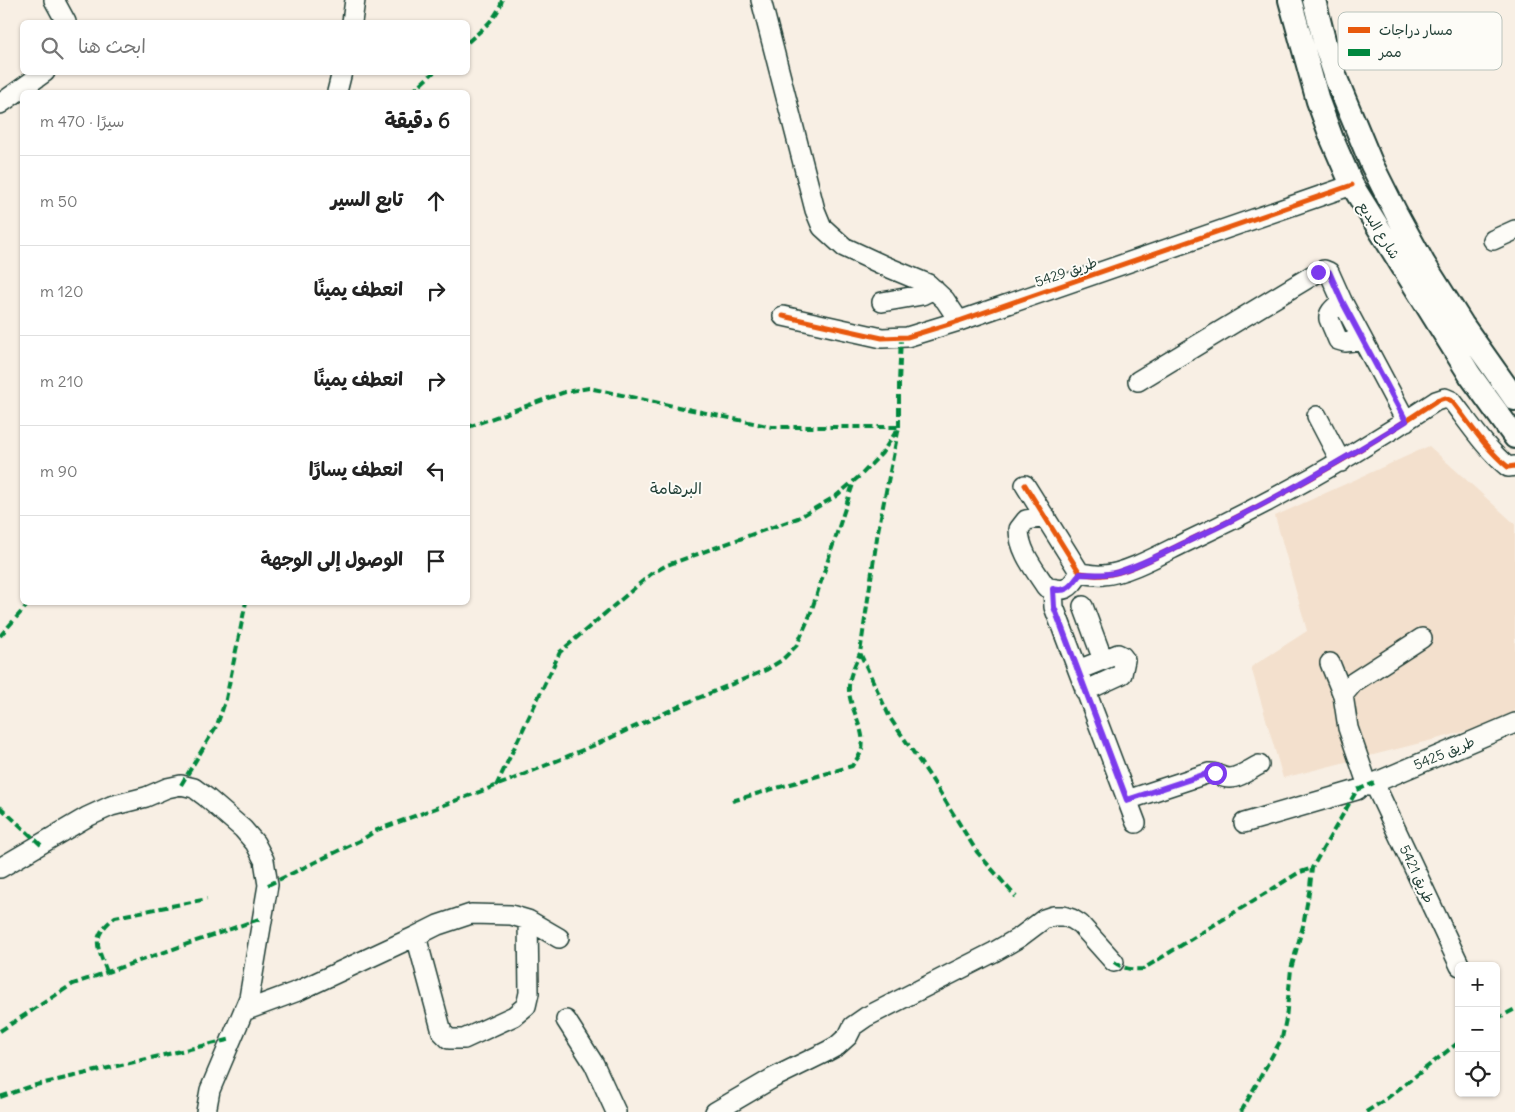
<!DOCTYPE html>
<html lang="ar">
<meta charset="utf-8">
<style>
:root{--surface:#fff;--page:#f6f6f6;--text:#222;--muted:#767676;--line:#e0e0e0}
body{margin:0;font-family:Delius,"Playpen Sans Arabic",sans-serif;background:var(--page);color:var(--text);direction:rtl}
.controls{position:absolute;right:15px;bottom:15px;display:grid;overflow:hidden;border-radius:8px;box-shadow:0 1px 4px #0004}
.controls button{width:45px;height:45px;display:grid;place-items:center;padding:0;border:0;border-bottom:1px solid var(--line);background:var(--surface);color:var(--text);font:25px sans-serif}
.stop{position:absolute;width:15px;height:15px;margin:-11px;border:4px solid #7c3aed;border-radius:50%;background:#fff}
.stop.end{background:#7c3aed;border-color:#fff;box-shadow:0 1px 5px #0008}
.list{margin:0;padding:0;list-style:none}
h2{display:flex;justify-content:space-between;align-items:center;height:65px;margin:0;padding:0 20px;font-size:21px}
h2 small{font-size:16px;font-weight:400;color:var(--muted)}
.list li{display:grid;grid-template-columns:32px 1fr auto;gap:15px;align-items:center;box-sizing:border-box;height:90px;padding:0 20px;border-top:1px solid var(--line)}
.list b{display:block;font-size:19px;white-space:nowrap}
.list em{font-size:16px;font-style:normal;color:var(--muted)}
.icon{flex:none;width:28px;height:28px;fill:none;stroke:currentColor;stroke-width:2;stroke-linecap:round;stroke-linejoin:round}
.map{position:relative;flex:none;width:1515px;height:1112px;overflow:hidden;direction:ltr}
.search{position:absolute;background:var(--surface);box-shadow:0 1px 4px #0004;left:20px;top:20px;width:450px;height:55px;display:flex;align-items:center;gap:12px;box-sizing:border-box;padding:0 18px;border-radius:8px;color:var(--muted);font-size:19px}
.panel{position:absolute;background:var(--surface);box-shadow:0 1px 4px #0004;left:20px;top:90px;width:450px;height:515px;border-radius:8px;direction:rtl}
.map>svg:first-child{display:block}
.built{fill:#f3e0cd}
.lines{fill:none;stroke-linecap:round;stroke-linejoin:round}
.minor-casing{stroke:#1f3d34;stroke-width:22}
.major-casing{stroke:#1f3d34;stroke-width:26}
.minor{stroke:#fdfcf7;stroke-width:19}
.major{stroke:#fdfcf7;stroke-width:22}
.quiet{stroke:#00873e;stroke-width:4;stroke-dasharray:8 4;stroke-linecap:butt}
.cycleway-casing{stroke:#fdfcf7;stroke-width:8}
.cycleway{stroke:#e8590c;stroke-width:5}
.route{stroke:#7c3aed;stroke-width:6}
.labels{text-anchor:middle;stroke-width:4;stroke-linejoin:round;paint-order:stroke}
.street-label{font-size:14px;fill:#1f3d34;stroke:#fdfcf7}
.quarter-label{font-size:16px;fill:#1f3d34;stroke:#fdfcf7}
.key{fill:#fdfcf7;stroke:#bac3bc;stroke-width:1}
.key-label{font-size:14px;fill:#1f3d34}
</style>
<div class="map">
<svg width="1515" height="1112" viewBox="0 0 1515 1112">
<rect width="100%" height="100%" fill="#f8efe4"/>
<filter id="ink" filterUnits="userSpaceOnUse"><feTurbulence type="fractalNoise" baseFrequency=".02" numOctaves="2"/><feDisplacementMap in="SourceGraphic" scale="10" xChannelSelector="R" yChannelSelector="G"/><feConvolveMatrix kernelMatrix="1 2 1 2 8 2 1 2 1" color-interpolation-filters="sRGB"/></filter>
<g filter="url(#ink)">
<!-- built -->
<path class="built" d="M 1429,446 L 1515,524 L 1515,713 L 1495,724 L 1283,778 L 1251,667 L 1307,631 L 1275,516 Z"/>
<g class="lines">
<!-- minor casing -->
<g class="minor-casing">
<path id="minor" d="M 54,0 L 66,22
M 761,0 L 815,210 L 822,227 L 844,247 L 885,266 L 928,284 L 945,300 L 959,321
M 352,22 L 355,0
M 337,92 L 342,72
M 0,104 L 45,72
M 1493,240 L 1515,230
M 1342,301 C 1336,307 1328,311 1329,319 L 1338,340 L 1345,342 L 1362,340
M 882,302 L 922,295 L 934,289
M 783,316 L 882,338 L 907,337 L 959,321 L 1352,185
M 1138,381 L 1318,272 L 1324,270 L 1329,272 L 1342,301 L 1406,421
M 1317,416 L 1341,462
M 1025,485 L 1080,573 C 1087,574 1096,576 1103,575 C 1126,574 1163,553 1184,543 C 1272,502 1356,455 1436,401 L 1445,398 L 1452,401 C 1469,423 1486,449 1508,467 L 1515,466
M 1046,517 L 1026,520 L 1019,529 C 1019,551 1035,570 1046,587 C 1067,592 1068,590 1080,573
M 1053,589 L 1054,607 L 1136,823
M 1330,663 L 1343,695
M 1078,670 L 1103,660 L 1083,606
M 1085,691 L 1122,674 L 1125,660 L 1122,656 L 1118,654 L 1103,660
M 1368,786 L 1348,728 L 1343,695 L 1354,682 L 1422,638
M 1127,800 L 1209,773 C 1216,772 1221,778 1229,778 C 1239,778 1251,769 1259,765
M 1244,823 L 1357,790
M 0,868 L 87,817 L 111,806 L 146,797 L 167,788 L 181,785 L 194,788 L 206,797 L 243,829 L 255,843 L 264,860 L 268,885 L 249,998 L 210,1090 L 206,1112
M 416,936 L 442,1032 L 449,1039 L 464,1039 L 514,1016 L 526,1006 L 529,993 L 528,920
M 1460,966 L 1374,783 L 1515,723
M 244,1011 L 298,991 L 416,936 L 438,925 L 471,914 L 511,915 L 528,920 L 559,938
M 566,1020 L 594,1064 L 616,1112
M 715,1112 L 773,1078 L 826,1052 L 837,1046 L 848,1036 L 853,1026 L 866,1017 L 994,952 L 1020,937 L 1044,919 L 1053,916 L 1063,916 L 1072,919 L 1080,924 L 1114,962"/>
</g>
<!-- major casing -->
<g class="major-casing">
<path id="major" d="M 1290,0 L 1318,101 L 1332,139 L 1352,185 L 1470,375 L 1515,437
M 1314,0 L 1325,44 L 1337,81 L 1372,165 L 1396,213 L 1424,264 L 1462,324 L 1515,399"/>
</g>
<!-- minor -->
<use href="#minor" class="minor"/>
<!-- major -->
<use href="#major" class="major"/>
<!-- quiet -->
<path class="quiet" d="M 468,42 C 481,30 498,18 502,0
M 412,92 L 434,72
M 468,427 L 565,392 L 589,388 L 772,427 L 899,427 L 878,531 L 860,653 L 890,718 L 931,778 L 977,852 L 1016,897
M 0,636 L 30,602
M 181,785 L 217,725 L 226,699 L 246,602
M 496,786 L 560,652 L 651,574 L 667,565 L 798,518 L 836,496 L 861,475 L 882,453 L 899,427 L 899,383 L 901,337
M 732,801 L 852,766 C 855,761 859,757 861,752 C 868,733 850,710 849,691 C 848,677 855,665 860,653
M 0,807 L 41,845
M 268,885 L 363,839 L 377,830 L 506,782 L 597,744 L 691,701 L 766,670 L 782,660 L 797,645 L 810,615 L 854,481
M 1114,962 C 1124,969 1131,970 1143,969 L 1298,873 L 1312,868
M 107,972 C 97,945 90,938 115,917 L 207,899
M 1496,1019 L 1515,1009
M 0,1031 L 73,984 L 262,918
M 0,1097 L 32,1086 L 232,1039
M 1241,1112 L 1282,1038 L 1286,1019 L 1291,969 L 1303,926 L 1310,887 L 1312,868 L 1357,790 L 1374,783
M 1366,1112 L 1386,1099 L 1459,1042"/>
<!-- cycleway casing -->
<g class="cycleway-casing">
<path id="cycleway" d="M 783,316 L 882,338 L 907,337 L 959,321 L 1352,185
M 1025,485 L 1080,573 C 1087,574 1096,576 1103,575 C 1126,574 1163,553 1184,543 C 1272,502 1356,455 1436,401 L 1445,398 L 1452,401 C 1469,423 1486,449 1508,467 L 1515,466"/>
</g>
<!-- cycleway -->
<use href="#cycleway" class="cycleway"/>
</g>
</g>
<g class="lines" filter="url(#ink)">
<!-- route -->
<path class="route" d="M 1215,773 L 1209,773 L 1127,800 L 1054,607 L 1053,589 C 1068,593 1072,584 1080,574 C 1093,574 1105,576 1118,572 C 1145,564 1171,549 1197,537 C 1270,503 1338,463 1406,421 L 1342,301 L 1329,272 L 1324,270 L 1318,272"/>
</g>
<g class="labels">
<!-- street labels -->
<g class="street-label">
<text transform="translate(1379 230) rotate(58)" y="5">شارع البديع</text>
<text transform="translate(1066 272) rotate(-19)" y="5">طريق 5429</text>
<text transform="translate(1444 753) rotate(-23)" y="5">طريق 5425</text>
<text transform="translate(1417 874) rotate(65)" y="5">طريق 5421</text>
</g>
<!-- quarter labels -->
<g class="quarter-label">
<text x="676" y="494">البرهامة</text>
</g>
</g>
<!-- legend -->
<rect x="1338" y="12" width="164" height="58" rx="8" class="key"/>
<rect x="1348" y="27" width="22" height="6" fill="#e8590c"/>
<rect x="1348" y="49" width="22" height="7" fill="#00873e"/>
<g class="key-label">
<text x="1379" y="35">مسار دراجات</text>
<text x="1379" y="57">ممر</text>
</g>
</svg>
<div class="controls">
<button>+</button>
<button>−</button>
<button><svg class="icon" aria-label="locate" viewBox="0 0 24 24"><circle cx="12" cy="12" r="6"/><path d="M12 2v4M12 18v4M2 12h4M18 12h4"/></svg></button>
</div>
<div class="stop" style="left:1215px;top:773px"></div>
<div class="stop end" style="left:1318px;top:272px"></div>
<div class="search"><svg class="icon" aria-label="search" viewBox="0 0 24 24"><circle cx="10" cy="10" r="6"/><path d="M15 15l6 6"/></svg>ابحث هنا</div>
<section class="panel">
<h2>6 دقيقة<small>سيرًا · 470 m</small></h2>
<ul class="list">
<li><svg class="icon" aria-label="ahead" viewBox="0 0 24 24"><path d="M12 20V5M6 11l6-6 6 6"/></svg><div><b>تابع السير</b></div><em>50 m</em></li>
<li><svg class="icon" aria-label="right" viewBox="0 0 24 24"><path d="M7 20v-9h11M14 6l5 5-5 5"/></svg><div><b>انعطف يمينًا</b></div><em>120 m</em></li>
<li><svg class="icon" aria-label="right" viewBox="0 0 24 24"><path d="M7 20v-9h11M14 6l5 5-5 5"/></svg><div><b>انعطف يمينًا</b></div><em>210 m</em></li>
<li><svg class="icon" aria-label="left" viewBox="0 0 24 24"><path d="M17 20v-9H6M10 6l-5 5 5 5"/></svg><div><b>انعطف يسارًا</b></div><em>90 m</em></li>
<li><svg class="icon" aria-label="arrive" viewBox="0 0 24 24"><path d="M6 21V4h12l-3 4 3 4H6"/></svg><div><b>الوصول إلى الوجهة</b></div></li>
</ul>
</section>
</div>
